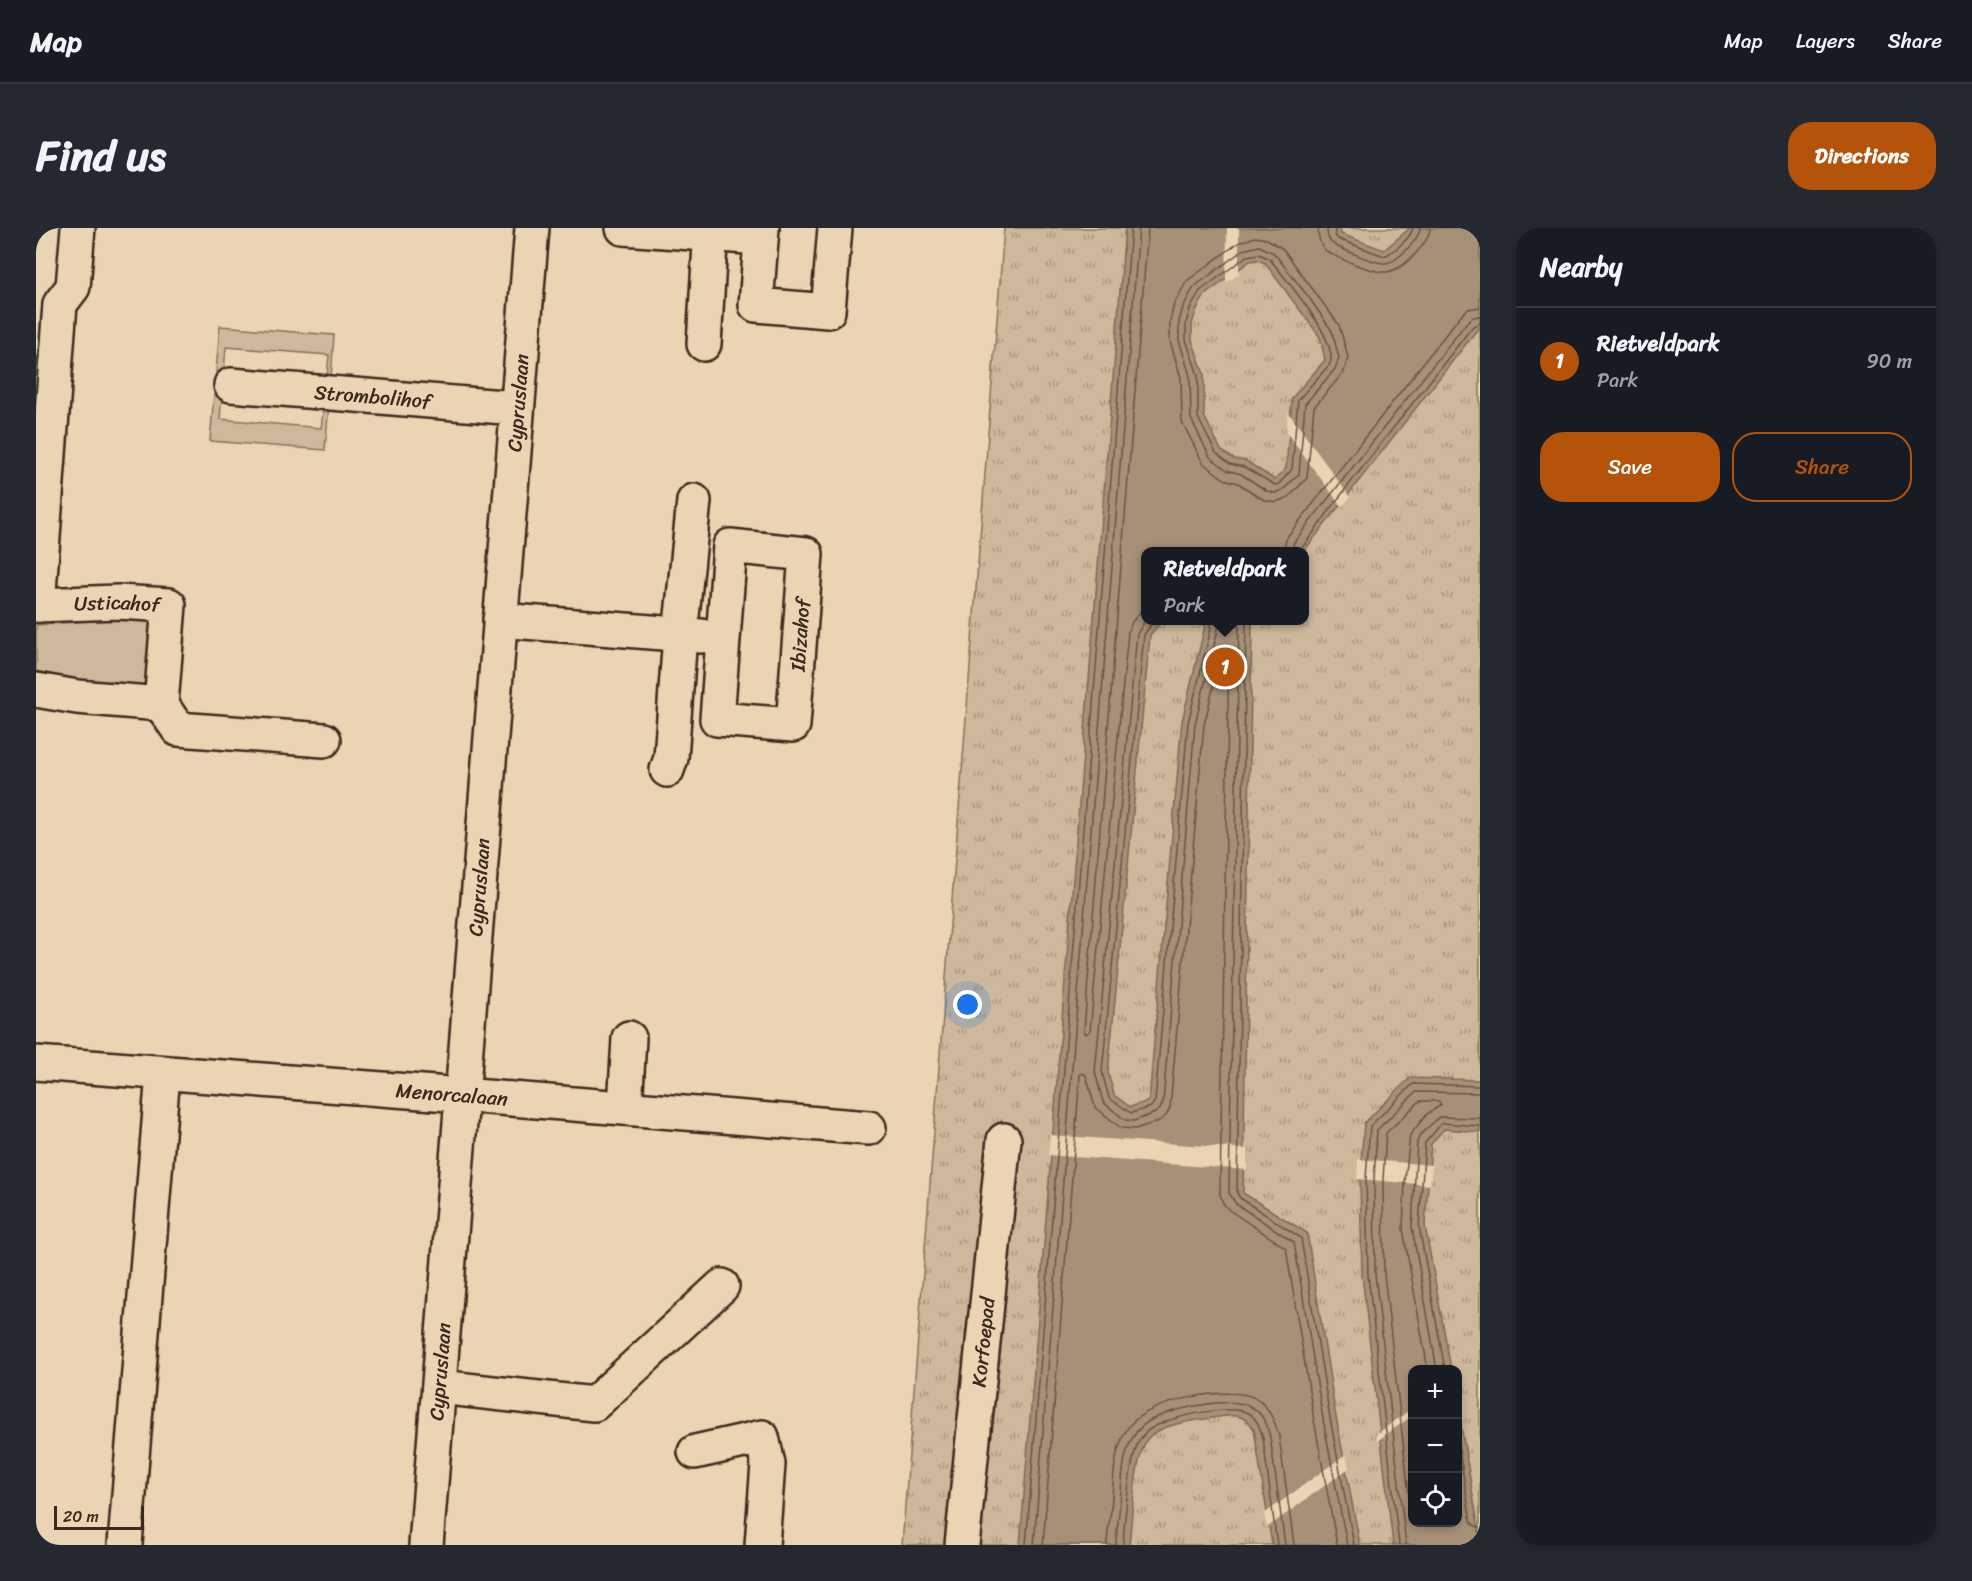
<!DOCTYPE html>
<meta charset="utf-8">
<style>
:root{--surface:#171b24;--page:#242831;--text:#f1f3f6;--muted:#9ea1a6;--line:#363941;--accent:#b45309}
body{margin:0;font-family:Sriracha,sans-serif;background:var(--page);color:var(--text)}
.controls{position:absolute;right:18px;bottom:18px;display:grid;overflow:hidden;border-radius:12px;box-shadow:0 3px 9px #0003}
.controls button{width:54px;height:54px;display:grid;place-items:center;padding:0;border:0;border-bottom:2px solid var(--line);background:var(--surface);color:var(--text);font:30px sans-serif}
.scale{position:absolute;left:18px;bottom:15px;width:90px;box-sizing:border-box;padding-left:6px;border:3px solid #3b2a1e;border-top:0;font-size:16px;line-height:21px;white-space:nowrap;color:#3b2a1e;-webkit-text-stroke:4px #ead4b3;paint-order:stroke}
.you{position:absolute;left:932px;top:777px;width:21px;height:21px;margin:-15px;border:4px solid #fff;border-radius:50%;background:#1a73e8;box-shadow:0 0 0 9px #1a73e833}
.badge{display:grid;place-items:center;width:39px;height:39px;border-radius:50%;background:var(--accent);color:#fff;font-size:20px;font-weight:700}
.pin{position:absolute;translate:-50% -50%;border:3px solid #fff;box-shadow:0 2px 6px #0006}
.popup{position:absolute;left:1105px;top:319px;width:168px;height:78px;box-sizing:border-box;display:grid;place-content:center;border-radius:12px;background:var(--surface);filter:drop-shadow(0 2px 4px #0005);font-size:20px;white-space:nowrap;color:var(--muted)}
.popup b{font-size:22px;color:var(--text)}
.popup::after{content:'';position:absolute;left:50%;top:100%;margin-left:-12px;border:12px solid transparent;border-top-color:var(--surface)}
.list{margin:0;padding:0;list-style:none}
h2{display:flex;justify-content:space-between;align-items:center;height:78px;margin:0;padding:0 24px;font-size:26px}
h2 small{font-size:20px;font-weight:400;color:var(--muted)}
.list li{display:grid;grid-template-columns:39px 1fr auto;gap:18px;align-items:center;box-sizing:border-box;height:108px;padding:0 24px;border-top:2px solid var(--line)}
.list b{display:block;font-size:22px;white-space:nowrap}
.list p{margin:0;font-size:20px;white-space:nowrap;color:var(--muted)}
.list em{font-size:20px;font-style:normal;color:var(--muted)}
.actions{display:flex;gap:12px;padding:18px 24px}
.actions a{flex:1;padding:14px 0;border:2px solid var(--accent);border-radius:24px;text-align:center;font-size:21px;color:var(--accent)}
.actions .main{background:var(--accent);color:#fff}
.icon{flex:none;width:33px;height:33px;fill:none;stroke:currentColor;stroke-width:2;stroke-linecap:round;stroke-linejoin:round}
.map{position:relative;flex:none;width:1444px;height:1317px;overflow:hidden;border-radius:24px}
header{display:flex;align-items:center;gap:36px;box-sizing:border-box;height:84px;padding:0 30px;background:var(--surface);border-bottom:2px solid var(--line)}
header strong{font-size:28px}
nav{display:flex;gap:33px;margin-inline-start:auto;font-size:21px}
.intro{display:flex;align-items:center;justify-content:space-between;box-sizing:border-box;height:144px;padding:0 36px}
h1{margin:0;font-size:42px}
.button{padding:15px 27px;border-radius:24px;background:var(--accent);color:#fff;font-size:21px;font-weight:700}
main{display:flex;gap:36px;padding:0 36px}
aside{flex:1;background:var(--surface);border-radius:24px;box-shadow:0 3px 9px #0003}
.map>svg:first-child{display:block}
.grass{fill:#ceb89b;stroke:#84715c;stroke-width:1.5}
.park{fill:url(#park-tufts);stroke:#84715c;stroke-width:1.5;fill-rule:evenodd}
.water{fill:#a69178;stroke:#7b6854;stroke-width:1.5;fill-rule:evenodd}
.pier{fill:#ead4b3}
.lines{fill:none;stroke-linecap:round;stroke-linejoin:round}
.shore{stroke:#665342;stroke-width:1.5}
.minor-casing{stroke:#3b2a1e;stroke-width:38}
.minor{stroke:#ead4b3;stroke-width:33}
.labels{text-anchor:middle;stroke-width:6;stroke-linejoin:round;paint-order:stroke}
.street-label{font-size:20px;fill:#3b2a1e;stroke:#ead4b3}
</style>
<header>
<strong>Map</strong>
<nav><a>Map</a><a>Layers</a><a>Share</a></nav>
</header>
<div class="intro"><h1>Find us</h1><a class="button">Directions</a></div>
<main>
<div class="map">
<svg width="1444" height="1317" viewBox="0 0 1444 1317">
<defs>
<pattern id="park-tufts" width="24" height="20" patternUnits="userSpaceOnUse" patternTransform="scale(1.5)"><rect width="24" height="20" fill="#ceb89b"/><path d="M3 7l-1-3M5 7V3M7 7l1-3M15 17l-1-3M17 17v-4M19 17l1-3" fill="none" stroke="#a8967e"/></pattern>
</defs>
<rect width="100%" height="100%" fill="#ead4b3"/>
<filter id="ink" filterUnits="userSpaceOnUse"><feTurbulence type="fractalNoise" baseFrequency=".0167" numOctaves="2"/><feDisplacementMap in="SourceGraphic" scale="12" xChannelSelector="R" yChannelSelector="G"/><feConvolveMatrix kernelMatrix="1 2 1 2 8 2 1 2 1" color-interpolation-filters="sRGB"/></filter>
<g filter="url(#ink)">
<!-- grass -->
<path class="grass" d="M 184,98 L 298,107 L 295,150 L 291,150 L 293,127 L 190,119 L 184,191 L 285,200 L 288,176 L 293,177 L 289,222 L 174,213 Z
M 99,384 L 106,385 L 119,395 L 112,460 L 45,453 L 0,443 L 0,397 L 66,392 L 97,392 Z"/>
<!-- park -->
<path class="park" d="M 968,0 L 1444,0 L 1444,1317 L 866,1317 ZM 1110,324 L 1268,324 L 1268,392 L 1110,392 ZM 1376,1142 L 1422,1142 L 1422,1294 L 1376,1294 Z"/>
<!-- water -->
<path class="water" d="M 1089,0 L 1304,0 L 1305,6 L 1348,22 L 1374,0 L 1444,0 L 1444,98 L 1268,323 L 1110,324 L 1110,392 L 1126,393 L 1114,407 L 1072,845 L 1078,867 L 1094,879 L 1113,873 L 1146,493 L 1169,398 L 1166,393 L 1216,393 L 1207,965 L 1271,1005 L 1300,1189 L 1324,1317 L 1236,1317 L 1218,1201 C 1208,1184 1193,1187 1176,1190 C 1157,1193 1130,1195 1114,1208 C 1098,1223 1096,1293 1093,1317 L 984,1317 ZM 1222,32 L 1229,35 L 1284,109 L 1289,132 L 1256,170 L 1250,240 L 1239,252 L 1210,233 L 1198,231 L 1185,222 L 1168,188 L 1168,146 L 1156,112 L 1156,96 L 1160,83 L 1169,67 L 1214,33 Z
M 1374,850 L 1444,852 L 1444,904 L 1408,901 L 1395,916 L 1389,998 L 1415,1141 L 1376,1142 L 1376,1294 L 1422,1294 L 1422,1181 L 1443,1302 L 1444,1317 L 1357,1317 L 1326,1047 L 1324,950 L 1328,895 Z"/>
<!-- pier -->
<path class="pier" d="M 1191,0 L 1203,0 L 1203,46 L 1190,55 Z
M 1252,184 L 1314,269 L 1306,279 L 1250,204 Z
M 1014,907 L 1211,921 L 1211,942 L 1012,927 Z
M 1322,931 L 1396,937 L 1394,957 L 1321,951 Z
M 1376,1180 L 1376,1188 L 1341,1213 L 1341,1206 Z
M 1310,1226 L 1313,1240 L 1232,1299 L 1230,1296 L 1228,1286 Z"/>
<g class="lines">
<!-- shore -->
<path class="shore" d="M 1282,0 C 1282,8 1283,16 1289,22 C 1297,29 1339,45 1350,44 C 1366,43 1393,16 1394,0
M 1291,0 C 1291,5 1291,9 1294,13 C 1299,20 1342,36 1350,35 C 1361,34 1384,11 1384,0
M 1299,0 L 1299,7 L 1302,11 L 1348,28 C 1358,24 1375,10 1377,0
M 1219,9 L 1231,11 L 1247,21 L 1303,97 L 1312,129 L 1308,144 L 1278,179 L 1271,250 L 1253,269 L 1240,274 L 1228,272 L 1202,255 L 1188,251 L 1167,235 L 1146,194 L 1145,150 L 1134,113 L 1134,93 L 1138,76 L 1151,53 L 1202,15 Z
M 1223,18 L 1238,25 L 1274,71 L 1296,103 L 1303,130 L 1299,141 L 1269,176 L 1263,246 L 1248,261 L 1239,265 L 1231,263 L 1205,246 L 1191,242 L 1174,229 L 1155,191 L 1154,148 L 1143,112 L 1143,94 L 1147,79 L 1158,59 L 1207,22 Z
M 1223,26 L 1234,31 C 1249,51 1303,111 1294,136 L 1262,172 L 1256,241 L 1243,256 L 1239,257 L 1208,239 L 1194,236 L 1180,225 L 1162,190 L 1162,147 L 1150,112 L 1150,95 L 1154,81 L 1164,63 L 1211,28 Z
M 1246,324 L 1251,309 L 1424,88 L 1432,81 L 1444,79
M 1255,324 L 1258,314 L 1431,94 L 1437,89 L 1444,88
M 1263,324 L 1308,263 L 1437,98 L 1444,95
M 1110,377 L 1096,394 L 1092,404 L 1054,803 L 1050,806 L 1048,802 L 1112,0
M 1110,391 L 1101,406 L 1059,844 L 1067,874 L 1089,892 L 1098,893 L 1119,885 L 1124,881 L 1127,874 L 1159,496 L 1182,401 L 1182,392
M 1118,392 L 1108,407 L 1066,844 L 1073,870 L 1095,885 L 1115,879 L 1119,873 L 1152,495 L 1175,400 L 1173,392
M 1203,392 L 1193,965 L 1200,976 L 1258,1014 L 1287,1191 L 1311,1317
M 1210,392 L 1201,965 L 1204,970 L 1265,1010 L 1294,1190 L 1318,1317
M 1401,1142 L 1376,999 L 1381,914 L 1384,907 L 1403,889 L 1444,890
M 1409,1142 L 1383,998 L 1389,915 L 1406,895 L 1444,898
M 1422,1216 L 1435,1293 L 1439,1298 L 1444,1299
M 1376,1293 L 1348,1046 L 1347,951 L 1350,905 L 1384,873 L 1403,873 L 1405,877 L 1391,886 L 1374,907 L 1369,954 L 1367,1001 L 1392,1142
M 990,1317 L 1095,0
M 998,1317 L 1103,0
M 1007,1317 L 1044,847 L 1046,845 L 1050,847 L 1059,879 L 1085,900 L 1099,901 L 1121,894 L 1130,888 L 1134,880 L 1168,497 L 1187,420 L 1190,418 L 1193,421 L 1184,966 L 1187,975 L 1193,982 L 1250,1020 L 1278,1192 L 1301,1317
M 1071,1317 C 1071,1305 1074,1293 1075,1281 C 1078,1253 1076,1220 1094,1197 C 1112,1173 1193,1157 1219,1170 C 1233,1178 1239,1193 1243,1208 L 1258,1317
M 1080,1317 C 1080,1306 1082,1296 1083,1285 C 1086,1263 1085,1227 1097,1209 C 1103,1199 1111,1193 1121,1189 C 1142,1180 1195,1168 1215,1179 C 1227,1185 1231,1197 1234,1209 L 1249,1317
M 1087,1317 C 1088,1297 1094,1227 1103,1213 C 1108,1205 1115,1199 1124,1196 C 1142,1188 1197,1175 1214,1186 C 1222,1192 1224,1201 1227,1210 L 1241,1317
M 1363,1317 L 1332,1047 L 1330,950 L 1334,898 L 1377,856 L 1444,858
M 1370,1317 L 1339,1046 L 1338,951 L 1341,902 L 1380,864 L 1444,865"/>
<!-- minor casing -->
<g class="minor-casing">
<g id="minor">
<path d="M 587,0 L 725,10"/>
<path d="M 726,0 L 720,77 L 792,83 L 799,0"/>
<path d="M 668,116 L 675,0"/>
<path id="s1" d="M 195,157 L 480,180"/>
<path d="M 694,318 L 770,326 L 757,497 L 681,491 Z"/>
<path id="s2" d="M 0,377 L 82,374 L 133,377 L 125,476 L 41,469 L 0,462"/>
<path d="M 2,377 L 24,76 L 37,59 L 42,0"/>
<path d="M 464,392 L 665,408"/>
<path d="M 125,476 L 142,501 L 288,512"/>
<path d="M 631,542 L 635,530 L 644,407 L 658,273"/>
<path id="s3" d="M 0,835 L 426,867 L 833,900"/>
<path d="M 589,880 L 593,810"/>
<path d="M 403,1159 L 558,1176 L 686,1058"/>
<path d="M 659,1224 L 726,1209 L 732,1236 L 726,1317"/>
<path d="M 89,1316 L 127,845"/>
<path id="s4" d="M 390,1317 L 496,0"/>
<path id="s5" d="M 926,1317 L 968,912"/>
</g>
</g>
<!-- minor -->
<use href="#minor" class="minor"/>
</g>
</g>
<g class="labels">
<!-- street labels -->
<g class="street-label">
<text dy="7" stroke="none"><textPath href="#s1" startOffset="142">Strombolihof</textPath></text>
<text dy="7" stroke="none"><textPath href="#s4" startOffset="1146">Cypruslaan</textPath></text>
<text dy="7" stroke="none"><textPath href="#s2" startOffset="81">Usticahof</textPath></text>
<text transform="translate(764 407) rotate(-86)" y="7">Ibizahof</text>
<text dy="7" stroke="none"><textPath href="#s4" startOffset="660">Cypruslaan</textPath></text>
<text dy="7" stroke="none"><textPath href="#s3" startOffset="417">Menorcalaan</textPath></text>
<text dy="7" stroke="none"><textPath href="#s5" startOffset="204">Korfoepad</textPath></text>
<text dy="7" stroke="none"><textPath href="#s4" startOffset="174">Cypruslaan</textPath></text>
</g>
</g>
</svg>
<div class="controls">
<button>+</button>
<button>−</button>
<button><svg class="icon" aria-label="locate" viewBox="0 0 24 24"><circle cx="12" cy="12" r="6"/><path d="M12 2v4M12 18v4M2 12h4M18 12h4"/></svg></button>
</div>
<div class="scale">20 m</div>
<div class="you"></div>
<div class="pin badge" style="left:1189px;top:439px">1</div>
<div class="popup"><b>Rietveldpark</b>Park</div>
</div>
<aside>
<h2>Nearby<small></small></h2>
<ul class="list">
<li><span class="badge">1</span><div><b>Rietveldpark</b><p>Park</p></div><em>90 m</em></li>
</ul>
<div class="actions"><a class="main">Save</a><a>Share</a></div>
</aside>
</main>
